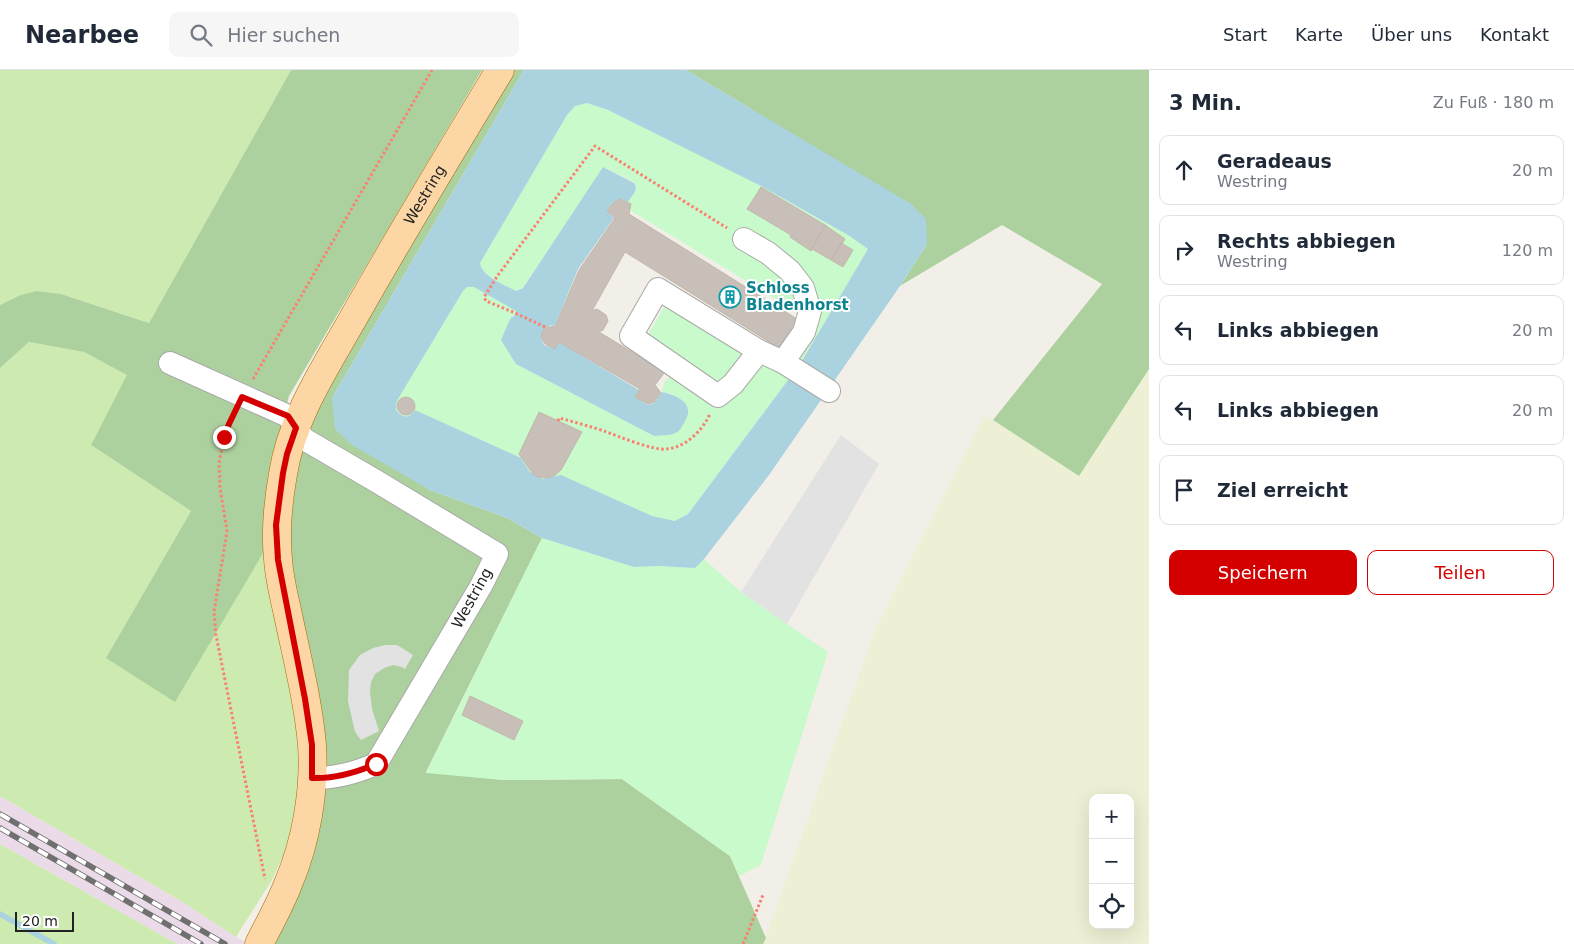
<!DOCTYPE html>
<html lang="de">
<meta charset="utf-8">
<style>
:root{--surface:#fff;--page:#f6f6f7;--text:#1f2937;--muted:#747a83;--line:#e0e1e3;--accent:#d40000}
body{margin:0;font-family:"DejaVu Sans",sans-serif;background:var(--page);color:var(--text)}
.controls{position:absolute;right:15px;bottom:15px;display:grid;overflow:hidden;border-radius:10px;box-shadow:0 5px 20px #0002}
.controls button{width:45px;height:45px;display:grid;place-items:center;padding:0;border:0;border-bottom:1px solid var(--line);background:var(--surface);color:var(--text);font:25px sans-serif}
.scale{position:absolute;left:15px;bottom:12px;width:59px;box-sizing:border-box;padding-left:5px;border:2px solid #222;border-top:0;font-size:14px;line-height:18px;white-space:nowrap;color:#222;-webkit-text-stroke:4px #fff;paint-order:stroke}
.stop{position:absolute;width:15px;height:15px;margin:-11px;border:4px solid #d40000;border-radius:50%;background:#fff}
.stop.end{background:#d40000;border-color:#fff;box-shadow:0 1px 5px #0008}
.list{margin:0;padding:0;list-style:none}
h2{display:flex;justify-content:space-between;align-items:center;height:65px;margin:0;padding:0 20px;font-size:21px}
h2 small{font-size:16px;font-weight:400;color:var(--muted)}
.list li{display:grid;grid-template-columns:32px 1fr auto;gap:15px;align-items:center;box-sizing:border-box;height:70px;margin:0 10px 10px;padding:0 10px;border:1px solid var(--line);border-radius:10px}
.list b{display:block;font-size:19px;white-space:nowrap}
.list p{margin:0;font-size:16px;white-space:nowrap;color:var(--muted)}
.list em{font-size:16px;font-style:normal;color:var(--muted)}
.actions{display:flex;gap:10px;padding:15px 20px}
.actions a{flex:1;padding:11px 0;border:1px solid var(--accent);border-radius:10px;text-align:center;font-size:18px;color:var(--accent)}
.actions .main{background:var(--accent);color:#fff}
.icon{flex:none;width:28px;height:28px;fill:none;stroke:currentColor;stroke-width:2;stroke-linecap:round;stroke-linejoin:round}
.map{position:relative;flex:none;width:1149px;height:874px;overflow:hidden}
header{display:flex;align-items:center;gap:30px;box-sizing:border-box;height:70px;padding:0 25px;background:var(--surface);border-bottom:1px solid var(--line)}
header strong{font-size:24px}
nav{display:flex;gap:28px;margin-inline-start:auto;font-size:18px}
.search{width:350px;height:45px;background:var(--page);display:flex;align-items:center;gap:12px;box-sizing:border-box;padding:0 18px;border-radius:10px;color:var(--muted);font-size:19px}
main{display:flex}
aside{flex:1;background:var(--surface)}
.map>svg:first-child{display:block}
.industrial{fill:#ebdbe8}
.farmland{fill:#eef0d5;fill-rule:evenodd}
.grass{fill:#cdebb0}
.forest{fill:#add19e}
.park{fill:#c8facc}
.parking{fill:#e2e2e2}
.water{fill:#aad3df;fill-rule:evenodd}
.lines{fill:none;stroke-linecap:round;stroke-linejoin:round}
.stream{stroke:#aad3df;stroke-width:5.5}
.building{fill:#c7bfb8;stroke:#c4b6ab}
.minor-casing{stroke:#a9a9a9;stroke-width:24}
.major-casing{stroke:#a06b00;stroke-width:29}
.path{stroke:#fa8072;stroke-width:3;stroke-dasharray:2.5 2.5;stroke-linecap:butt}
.minor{stroke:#fff;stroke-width:22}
.major{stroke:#fcd6a4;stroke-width:28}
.rail-casing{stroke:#707070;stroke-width:5.5}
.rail{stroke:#fff;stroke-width:4;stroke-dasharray:11;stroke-linecap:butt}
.route{stroke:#d40000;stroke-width:6}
.labels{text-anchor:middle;stroke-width:4;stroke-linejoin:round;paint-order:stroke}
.street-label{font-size:15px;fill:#222;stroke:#fff}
.culture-label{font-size:15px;font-weight:bold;fill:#0d838f;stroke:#fff;text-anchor:start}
</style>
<header>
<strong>Nearbee</strong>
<div class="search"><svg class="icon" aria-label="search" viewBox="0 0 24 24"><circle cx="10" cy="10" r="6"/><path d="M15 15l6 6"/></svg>Hier suchen</div>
<nav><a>Start</a><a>Karte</a><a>Über uns</a><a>Kontakt</a></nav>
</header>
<main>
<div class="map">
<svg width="1149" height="874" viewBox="0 0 1149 874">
<rect width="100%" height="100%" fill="#f2efe9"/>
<!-- industrial -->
<path class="industrial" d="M 0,726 L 181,831 L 236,867 L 250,874 L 177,874 L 0,774 Z"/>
<!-- farmland -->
<path class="farmland" d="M 1149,299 L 1149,874 L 763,874 L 876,557 L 984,347 L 993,350 L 1079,406 ZM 1093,728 L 1130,728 L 1130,855 L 1093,855 Z"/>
<!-- grass -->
<path class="grass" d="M 0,0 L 291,0 L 149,253 L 61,224 L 37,221 L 0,235 Z
M 29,272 L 84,282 L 128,305 L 91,375 L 191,441 L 106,588 L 266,478 L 298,648 L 301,704 L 291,769 L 272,810 L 236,867 L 181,831 L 0,726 L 0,298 Z
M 0,774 L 177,874 L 0,874 Z"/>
<!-- forest -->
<path class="forest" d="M 291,0 L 482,0 L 289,326 L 275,384 L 266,478 L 175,632 L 106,588 L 191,441 L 91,375 L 127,305 L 84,282 L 29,272 L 0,298 L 0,235 L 21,225 L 37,221 L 61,224 L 149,253 Z
M 512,0 L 524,0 L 332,328 L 430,420 L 507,448 L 542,468 L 426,702 L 504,710 L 622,709 L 730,786 L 766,868 L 763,874 L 275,874 L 312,782 L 287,472 L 298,387 L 313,347 L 345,284 Z
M 686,0 L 1149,0 L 1149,299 L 1079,406 L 993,350 L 1102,214 L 1002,155 L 900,216 L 927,174 L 748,37 Z"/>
<!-- park -->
<path class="park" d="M 587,33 L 608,40 L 761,116 L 848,165 L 868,179 L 800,294 L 688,444 L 675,451 L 652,446 L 543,409 L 530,402 L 521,388 L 415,341 C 410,349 402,347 396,340 L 396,334 L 398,329 L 463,221 L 467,217 L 474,217 L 516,241 L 515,245 L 510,249 L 516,294 L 654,366 L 673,324 L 662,322 L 664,312 L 670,307 L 718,339 L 727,325 L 651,271 L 649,263 L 664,237 L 672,235 L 773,295 L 804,246 L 631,141 L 631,134 L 628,132 C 634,125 638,121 634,112 L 604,97 L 523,217 L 516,221 C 505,215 481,206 480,193 L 567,45 L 575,36 Z
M 542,468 L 634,497 L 658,496 L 695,498 L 704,489 L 741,522 L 828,582 L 761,795 L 739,806 L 730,786 L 622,709 L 504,710 L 426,703 Z"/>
<!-- parking -->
<path class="parking" d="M 841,365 L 879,394 L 787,554 L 741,522 Z
M 385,575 L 397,575 L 413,585 L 405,599 L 402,597 L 393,595 L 384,598 L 375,604 L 371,612 L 370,622 L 372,639 L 379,661 L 361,670 L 355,662 L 348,631 L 349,600 L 360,585 L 373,578 Z"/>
<!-- water -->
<path class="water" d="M 524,0 L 686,0 L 911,134 L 926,149 L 927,174 L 900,216 L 769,405 L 704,489 L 695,498 L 658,496 L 634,497 L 542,468 L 507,448 L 430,420 L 352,375 L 335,359 L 332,328 ZM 587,33 L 608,40 L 761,116 L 848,165 L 868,179 L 800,294 L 688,444 L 675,451 L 652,446 L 561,405 L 543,409 L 530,402 L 521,388 L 415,340 C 410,349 402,348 396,340 L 396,334 L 398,329 L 463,221 L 467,217 L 474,217 L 516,241 L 515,245 L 510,249 L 501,270 L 516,294 L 654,366 C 661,365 671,366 677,362 C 680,361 682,356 684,353 C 697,334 677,325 662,322 L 654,333 L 648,335 L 635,327 L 639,320 L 559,272 L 555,279 L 544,275 L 541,266 L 545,256 L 550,257 L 551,255 L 555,256 L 578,199 L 614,148 L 607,141 L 611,134 L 620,129 L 628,132 L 635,122 L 636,117 L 634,113 L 603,97 L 523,218 L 516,221 C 505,215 481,206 480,193 L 567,45 L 575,36 Z"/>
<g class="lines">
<!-- stream -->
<path class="stream" d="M 0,844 L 54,874"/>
</g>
<!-- building -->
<path class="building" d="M 761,117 L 825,155 L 811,181 L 790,167 L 791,165 L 747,139 Z
M 620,129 L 631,134 L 629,144 L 797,249 L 779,278 L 625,182 L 592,241 L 597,239 L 606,245 L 608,251 L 603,260 L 599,262 L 665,302 L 655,315 L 661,323 L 654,332 L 648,334 L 635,327 L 640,319 L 559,272 L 555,279 L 545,274 L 541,266 L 545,256 L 550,258 L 552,256 L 555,257 L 579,200 L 615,148 L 607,141 L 612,134 Z
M 825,155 L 845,169 L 842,174 L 841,173 L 831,190 L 812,179 Z
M 841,173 L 853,180 L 843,197 L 831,190 Z
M397 336a9 9 0 1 1 18 0a9 9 0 1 1-18 0Z
M 539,342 L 582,362 L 561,400 L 554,406 L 546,408 L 538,407 L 533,404 L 519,384 Z
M 470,626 L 523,651 L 514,670 L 462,645 Z"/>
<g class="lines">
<!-- minor casing -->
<g class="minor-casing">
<path id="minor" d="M 744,169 L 768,183 L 790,201 L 803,218 L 810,241 L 804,262 L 783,292
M 759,281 L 733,314 L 718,326 L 631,266 L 658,219 L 759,281 L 783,292 L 829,321
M 170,293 L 288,346 L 304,369 L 376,411 L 497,484 L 481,516 L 376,694 C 355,703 335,709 312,708"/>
</g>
<!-- major casing -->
<g class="major-casing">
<g id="major">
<path id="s1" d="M 259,874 C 269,854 280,835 288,814 C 306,772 315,721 312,675 C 308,630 296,584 287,540 C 283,523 279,506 278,489 C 275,460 278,432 283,404 C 292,346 327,295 355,245 C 402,162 451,81 500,0"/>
</g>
</g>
<!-- path -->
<path class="path" d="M 545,257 L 513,242 L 486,231 L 484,227 L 498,205 L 595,76 L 727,158
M 253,309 L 432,0
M 235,343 L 224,367 L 219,393 L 220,418 L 227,461 L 214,542 L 216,565 L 265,809
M 558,351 L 559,348 C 574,352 589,356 604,361 C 618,366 653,381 667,379 C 686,377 702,361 710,344
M 743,874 L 763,825"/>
<!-- minor -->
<use href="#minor" class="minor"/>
<!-- major -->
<use href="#major" class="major"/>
<!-- rail casing -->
<g class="rail-casing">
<path id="rail" d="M 0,744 L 225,874
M 0,758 L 201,874"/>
</g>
<!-- rail -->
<use href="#rail" class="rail"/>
</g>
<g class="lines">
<!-- route -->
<path class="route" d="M 224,367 L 229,354 L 242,327 L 288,346 L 296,358 L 287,384 L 283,403 L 276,455 L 278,490 L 305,629 L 312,675 L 312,708 C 335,709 355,703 376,694"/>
</g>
<!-- icons -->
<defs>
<g id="building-ring" transform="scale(1.125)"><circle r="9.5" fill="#fff" stroke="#0f9aa8" stroke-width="1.5"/><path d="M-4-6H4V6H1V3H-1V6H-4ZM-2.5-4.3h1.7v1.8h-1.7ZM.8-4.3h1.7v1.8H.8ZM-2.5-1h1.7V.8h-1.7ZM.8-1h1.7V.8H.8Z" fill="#0f9aa8"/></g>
</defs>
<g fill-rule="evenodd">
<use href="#building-ring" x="730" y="227"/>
</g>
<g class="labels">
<!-- street labels -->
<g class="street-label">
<text dy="5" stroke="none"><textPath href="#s1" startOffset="798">Westring</textPath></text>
<text transform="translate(472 528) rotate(-61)" y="5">Westring</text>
</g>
<!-- culture labels -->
<g class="culture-label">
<text x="746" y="223">Schloss<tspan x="746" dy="17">Bladenhorst</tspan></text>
</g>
</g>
</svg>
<div class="controls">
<button>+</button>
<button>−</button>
<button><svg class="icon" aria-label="locate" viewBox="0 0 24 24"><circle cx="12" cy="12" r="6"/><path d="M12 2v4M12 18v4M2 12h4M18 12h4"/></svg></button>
</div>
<div class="scale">20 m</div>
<div class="stop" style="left:376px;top:694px"></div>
<div class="stop end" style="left:224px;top:367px"></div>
</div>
<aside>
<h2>3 Min.<small>Zu Fuß · 180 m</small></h2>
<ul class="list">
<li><svg class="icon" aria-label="ahead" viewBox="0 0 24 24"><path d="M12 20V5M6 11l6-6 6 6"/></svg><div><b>Geradeaus</b><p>Westring</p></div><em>20 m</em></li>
<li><svg class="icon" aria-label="right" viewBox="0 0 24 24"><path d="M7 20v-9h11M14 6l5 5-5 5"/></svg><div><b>Rechts abbiegen</b><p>Westring</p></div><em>120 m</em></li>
<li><svg class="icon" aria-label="left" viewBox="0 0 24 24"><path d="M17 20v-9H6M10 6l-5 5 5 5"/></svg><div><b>Links abbiegen</b></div><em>20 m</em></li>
<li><svg class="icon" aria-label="left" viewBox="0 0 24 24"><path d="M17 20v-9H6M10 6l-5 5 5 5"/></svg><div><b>Links abbiegen</b></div><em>20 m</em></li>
<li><svg class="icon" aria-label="arrive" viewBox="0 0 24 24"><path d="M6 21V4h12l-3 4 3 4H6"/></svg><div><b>Ziel erreicht</b></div></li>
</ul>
<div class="actions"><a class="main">Speichern</a><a>Teilen</a></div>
</aside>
</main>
